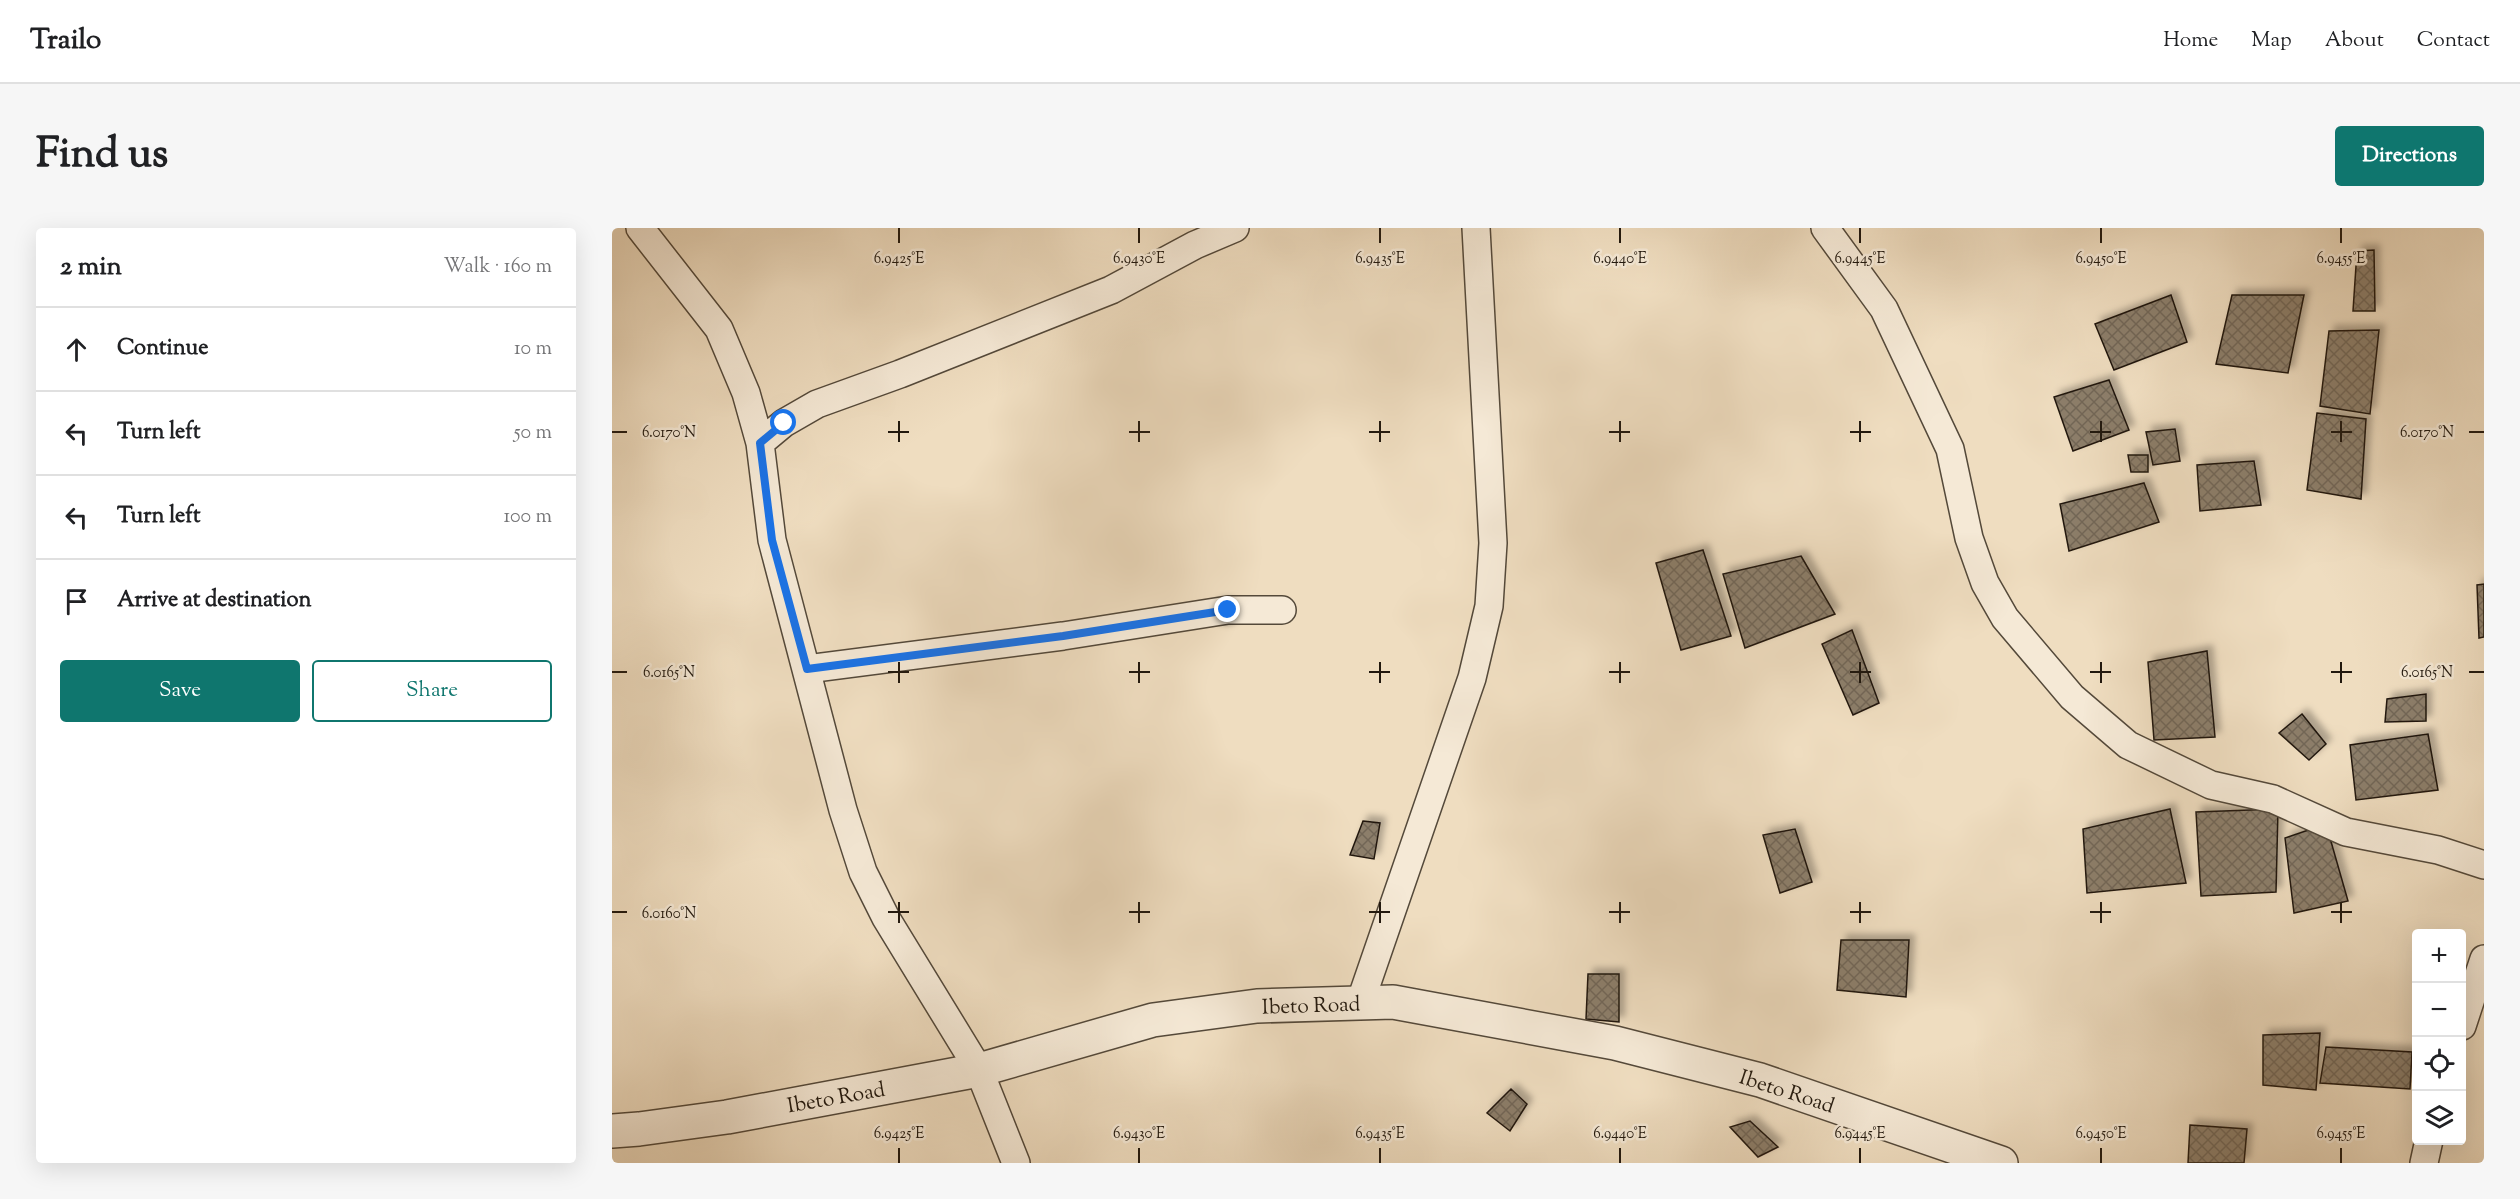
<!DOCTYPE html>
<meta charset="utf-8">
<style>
:root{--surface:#fff;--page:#f6f6f6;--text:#202124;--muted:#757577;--line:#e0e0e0;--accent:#0f766e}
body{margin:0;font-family:"Sorts Mill Goudy",serif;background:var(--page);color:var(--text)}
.controls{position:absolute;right:18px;bottom:18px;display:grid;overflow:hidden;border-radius:6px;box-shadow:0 6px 24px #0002}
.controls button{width:54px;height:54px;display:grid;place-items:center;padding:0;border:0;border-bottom:2px solid var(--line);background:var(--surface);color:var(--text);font:30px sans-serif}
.stop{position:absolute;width:18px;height:18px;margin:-14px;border:4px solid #1a73e8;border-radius:50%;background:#fff}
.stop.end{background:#1a73e8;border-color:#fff;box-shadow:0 2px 6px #0008}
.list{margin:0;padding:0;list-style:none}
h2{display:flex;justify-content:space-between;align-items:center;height:78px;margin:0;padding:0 24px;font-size:26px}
h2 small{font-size:20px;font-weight:400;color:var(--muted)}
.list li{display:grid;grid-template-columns:39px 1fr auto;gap:18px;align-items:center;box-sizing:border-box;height:84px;padding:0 24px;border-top:2px solid var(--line)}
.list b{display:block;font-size:22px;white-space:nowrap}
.list em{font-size:20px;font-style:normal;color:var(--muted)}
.actions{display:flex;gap:12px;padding:18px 24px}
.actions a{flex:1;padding:14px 0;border:2px solid var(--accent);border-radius:6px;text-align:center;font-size:21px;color:var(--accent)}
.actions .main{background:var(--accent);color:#fff}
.icon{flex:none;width:33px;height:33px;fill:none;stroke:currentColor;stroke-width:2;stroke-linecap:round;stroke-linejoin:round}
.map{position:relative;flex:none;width:1872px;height:935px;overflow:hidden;border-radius:6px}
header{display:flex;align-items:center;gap:36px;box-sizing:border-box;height:84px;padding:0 30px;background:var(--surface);border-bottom:2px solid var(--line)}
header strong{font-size:28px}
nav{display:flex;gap:33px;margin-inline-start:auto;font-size:21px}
.intro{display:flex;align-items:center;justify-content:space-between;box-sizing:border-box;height:144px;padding:0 36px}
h1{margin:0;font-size:42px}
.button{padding:15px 27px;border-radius:6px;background:var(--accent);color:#fff;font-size:21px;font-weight:700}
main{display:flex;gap:36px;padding:0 36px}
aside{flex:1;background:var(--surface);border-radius:6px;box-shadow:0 6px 24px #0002}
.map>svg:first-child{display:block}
.building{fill:url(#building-cross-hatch);stroke:#21180e;stroke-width:1.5;filter:url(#shadow)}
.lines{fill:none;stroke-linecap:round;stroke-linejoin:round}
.minor-casing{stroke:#54493a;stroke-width:30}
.tertiary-casing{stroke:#54493a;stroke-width:36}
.minor{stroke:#f5e9d6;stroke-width:27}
.tertiary{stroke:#f5e9d6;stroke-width:33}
.route{stroke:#1a73e8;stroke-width:8}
.ticks{fill:none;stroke:#21180e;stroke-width:2}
.labels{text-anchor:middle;stroke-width:5;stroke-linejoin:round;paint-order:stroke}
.street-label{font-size:21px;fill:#21180e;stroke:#f5e9d6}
.ticks-label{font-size:15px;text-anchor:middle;fill:#21180e;stroke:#f5e9d6;stroke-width:5;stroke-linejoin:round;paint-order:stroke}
</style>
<header>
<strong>Trailo</strong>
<nav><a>Home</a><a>Map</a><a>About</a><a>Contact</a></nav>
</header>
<div class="intro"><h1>Find us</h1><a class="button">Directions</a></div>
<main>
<aside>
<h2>2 min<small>Walk · 160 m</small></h2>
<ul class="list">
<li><svg class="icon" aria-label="ahead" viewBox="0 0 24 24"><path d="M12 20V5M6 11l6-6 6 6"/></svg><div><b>Continue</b></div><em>10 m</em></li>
<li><svg class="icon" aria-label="left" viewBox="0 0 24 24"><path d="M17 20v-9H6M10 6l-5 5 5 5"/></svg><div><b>Turn left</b></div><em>50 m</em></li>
<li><svg class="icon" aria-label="left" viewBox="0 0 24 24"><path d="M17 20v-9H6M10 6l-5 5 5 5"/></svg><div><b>Turn left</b></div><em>100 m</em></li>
<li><svg class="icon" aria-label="arrive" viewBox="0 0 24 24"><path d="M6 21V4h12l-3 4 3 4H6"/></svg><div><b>Arrive at destination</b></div></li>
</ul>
<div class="actions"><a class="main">Save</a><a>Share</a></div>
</aside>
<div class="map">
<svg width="1872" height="935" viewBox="0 0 1872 935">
<defs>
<pattern id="building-cross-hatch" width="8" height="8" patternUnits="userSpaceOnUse" patternTransform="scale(1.5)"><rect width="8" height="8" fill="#8c7e6b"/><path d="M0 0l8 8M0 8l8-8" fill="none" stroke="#726656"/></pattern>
<filter id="shadow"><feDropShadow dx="5.5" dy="-5.5" stdDeviation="3" flood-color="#0004"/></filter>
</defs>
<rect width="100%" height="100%" fill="#efddc0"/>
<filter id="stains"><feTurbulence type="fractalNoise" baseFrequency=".00333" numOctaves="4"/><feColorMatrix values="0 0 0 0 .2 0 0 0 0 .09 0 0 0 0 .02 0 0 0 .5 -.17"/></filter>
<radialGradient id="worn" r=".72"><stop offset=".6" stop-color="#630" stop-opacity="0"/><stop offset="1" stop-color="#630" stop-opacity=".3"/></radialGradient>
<!-- building -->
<path class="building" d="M 1762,22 L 1763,83 L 1741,83 L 1745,23 Z
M 1559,67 L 1575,114 L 1502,142 L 1483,96 Z
M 1620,67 L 1692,67 L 1676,145 L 1604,136 Z
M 1767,102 L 1758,186 L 1708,178 L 1717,103 Z
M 1497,152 L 1517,202 L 1461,223 L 1442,169 Z
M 1705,185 L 1754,191 L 1749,271 L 1695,262 Z
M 1563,201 L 1568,233 L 1541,237 L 1534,204 Z
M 1516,227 L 1536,227 L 1536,244 L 1519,244 Z
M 1642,233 L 1649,277 L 1588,283 L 1585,237 Z
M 1532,255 L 1547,294 L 1457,323 L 1448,276 Z
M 1091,322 L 1119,408 L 1069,422 L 1044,335 Z
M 1189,328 L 1223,386 L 1133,420 L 1111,346 Z
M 1872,356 L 1872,409 L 1867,410 L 1865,357 Z
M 1240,402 L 1267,475 L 1241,487 L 1210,416 Z
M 1595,423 L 1603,509 L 1542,512 L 1536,434 Z
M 1814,466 L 1814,493 L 1773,494 L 1775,471 Z
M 1690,486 L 1714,516 L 1697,532 L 1667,505 Z
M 1816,506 L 1826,562 L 1744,572 L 1738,517 Z
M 1558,581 L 1574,655 L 1475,665 L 1471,601 Z
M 1666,581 L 1664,664 L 1589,668 L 1584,584 Z
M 751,593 L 768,595 L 762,631 L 738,627 Z
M 1714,596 L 1736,673 L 1682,685 L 1673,610 Z
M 1183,601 L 1200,654 L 1168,665 L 1151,607 Z
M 1229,712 L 1297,712 L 1294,769 L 1225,762 Z
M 976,746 L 1007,746 L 1007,794 L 974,791 Z
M 1708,805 L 1704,862 L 1651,857 L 1651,807 Z
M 1714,819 L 1800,824 L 1798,861 L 1708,855 Z
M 899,861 L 915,876 L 898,903 L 875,885 Z
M 1138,893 L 1166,919 L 1146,929 L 1118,899 Z
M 1578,897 L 1635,901 L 1632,935 L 1576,935 Z"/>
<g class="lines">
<!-- minor casing -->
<g class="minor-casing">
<path id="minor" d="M 28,0 L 107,101 L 134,165 L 148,215 L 160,312 L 231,582 L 251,644 L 274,690 L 367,842 L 404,935
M 1213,0 L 1272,81 L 1338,221 L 1357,310 L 1373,355 L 1393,390 L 1460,469 L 1516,517 L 1599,557 L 1661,571 L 1734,604 L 1826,622 L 1872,637
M 148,215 L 172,195 L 205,176 L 288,146 L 499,62 L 583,17 L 623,0
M 195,441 L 451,408 L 616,382 L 670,382
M 748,775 L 860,450 L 877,378 L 881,315 L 864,0
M 1850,798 L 1872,731
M 1812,935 L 1817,912"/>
</g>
<!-- tertiary casing -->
<g class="tertiary-casing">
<path id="tertiary" d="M 0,903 L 27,901 L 115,889 L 367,842 L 541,792 L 645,778 L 781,774 L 1003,815 L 1148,852 L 1389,935"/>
</g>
<!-- minor -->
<use href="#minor" class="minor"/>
<!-- tertiary -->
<use href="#tertiary" class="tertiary"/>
</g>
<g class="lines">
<!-- route -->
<path class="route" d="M 172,195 L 148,215 L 160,312 L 195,441 L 451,408 L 616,382"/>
</g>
<!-- ticks -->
<path class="ticks" d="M 287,0 L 287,15M 527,0 L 527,15M 768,0 L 768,15M 1008,0 L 1008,15M 1248,0 L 1248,15M 1489,0 L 1489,15M 1729,0 L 1729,15M 287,193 L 287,214M 527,193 L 527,214M 768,193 L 768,214M 1008,193 L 1008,214M 1248,193 L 1248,214M 1489,193 L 1489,214M 1729,193 L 1729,214M 0,204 L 15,204M 276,204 L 297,204M 517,204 L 538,204M 757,204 L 778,204M 997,204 L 1018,204M 1238,204 L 1259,204M 1478,204 L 1499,204M 1719,204 L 1740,204M 1857,204 L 1872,204M 287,434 L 287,455M 527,434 L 527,455M 768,434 L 768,455M 1008,434 L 1008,455M 1248,434 L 1248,455M 1489,434 L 1489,455M 1729,434 L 1729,455M 0,444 L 15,444M 276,444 L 297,444M 517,444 L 538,444M 757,444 L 778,444M 997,444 L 1018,444M 1238,444 L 1259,444M 1478,444 L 1499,444M 1719,444 L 1740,444M 1857,444 L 1872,444M 287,674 L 287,695M 527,674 L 527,695M 768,674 L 768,695M 1008,674 L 1008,695M 1248,674 L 1248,695M 1489,674 L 1489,695M 1729,674 L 1729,695M 0,684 L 15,684M 276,684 L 297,684M 517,684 L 538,684M 757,684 L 778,684M 997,684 L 1018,684M 1238,684 L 1259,684M 1478,684 L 1499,684M 1719,684 L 1740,684M 287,920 L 287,935M 527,920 L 527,935M 768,920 L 768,935M 1008,920 L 1008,935M 1248,920 L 1248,935M 1489,920 L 1489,935M 1729,920 L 1729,935"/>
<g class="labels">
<!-- street labels -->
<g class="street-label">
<text transform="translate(699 777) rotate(-2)" y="7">Ibeto Road</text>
<text transform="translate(1175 863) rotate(18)" y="7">Ibeto Road</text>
<text transform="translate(224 869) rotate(-10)" y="7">Ibeto Road</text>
</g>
</g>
<g class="ticks-label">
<text x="287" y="35">6.9425°E</text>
<text x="527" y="35">6.9430°E</text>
<text x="768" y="35">6.9435°E</text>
<text x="1008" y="35">6.9440°E</text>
<text x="1248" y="35">6.9445°E</text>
<text x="1489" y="35">6.9450°E</text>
<text x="1729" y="35">6.9455°E</text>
<text x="57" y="209">6.0170°N</text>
<text x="1815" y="209">6.0170°N</text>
<text x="57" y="449">6.0165°N</text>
<text x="1815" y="449">6.0165°N</text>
<text x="57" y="690">6.0160°N</text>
<text x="287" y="910">6.9425°E</text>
<text x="527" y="910">6.9430°E</text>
<text x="768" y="910">6.9435°E</text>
<text x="1008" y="910">6.9440°E</text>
<text x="1248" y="910">6.9445°E</text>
<text x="1489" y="910">6.9450°E</text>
<text x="1729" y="910">6.9455°E</text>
</g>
<rect width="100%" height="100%" filter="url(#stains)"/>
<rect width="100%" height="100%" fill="url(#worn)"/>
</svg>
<div class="controls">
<button>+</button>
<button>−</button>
<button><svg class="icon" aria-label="locate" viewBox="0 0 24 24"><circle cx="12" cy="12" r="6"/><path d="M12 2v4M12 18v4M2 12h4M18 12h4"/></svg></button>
<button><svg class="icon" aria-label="layers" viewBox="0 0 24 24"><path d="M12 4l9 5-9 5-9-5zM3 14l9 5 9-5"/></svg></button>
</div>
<div class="stop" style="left:172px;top:195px"></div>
<div class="stop end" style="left:616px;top:382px"></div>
</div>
</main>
